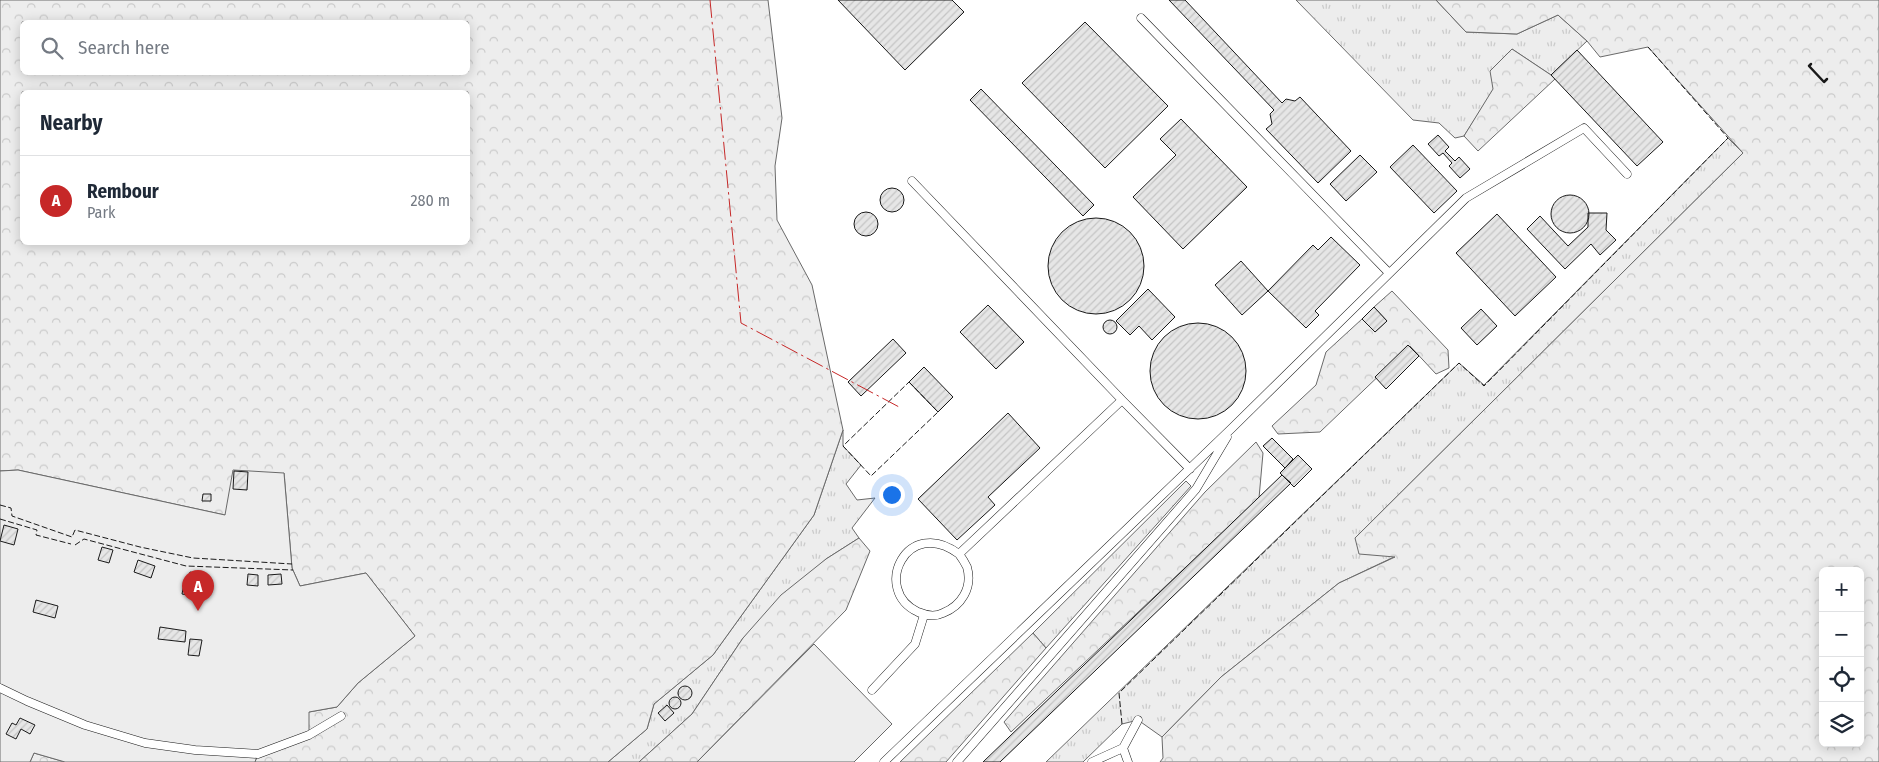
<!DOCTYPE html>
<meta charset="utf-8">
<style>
:root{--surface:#fff;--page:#f6f6f7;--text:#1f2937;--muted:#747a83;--line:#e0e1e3;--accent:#c62828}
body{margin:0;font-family:"Fira Sans Condensed",sans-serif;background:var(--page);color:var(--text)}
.controls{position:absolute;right:15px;bottom:15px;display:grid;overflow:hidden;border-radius:8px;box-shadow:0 2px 12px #0003}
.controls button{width:45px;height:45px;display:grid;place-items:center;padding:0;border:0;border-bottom:1px solid var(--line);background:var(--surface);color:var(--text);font:25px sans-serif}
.you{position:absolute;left:891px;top:494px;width:18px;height:18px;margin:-12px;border:4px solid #fff;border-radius:50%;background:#1a73e8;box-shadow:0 0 0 8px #1a73e833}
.badge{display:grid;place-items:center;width:32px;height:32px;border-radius:50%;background:var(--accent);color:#fff;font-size:16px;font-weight:700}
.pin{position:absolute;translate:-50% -41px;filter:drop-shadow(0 1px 2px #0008)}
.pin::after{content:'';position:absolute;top:26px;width:18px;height:15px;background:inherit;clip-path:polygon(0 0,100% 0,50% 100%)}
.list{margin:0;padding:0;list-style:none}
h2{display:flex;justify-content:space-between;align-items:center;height:65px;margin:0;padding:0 20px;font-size:21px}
h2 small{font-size:16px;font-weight:400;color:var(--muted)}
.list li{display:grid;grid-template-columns:32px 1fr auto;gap:15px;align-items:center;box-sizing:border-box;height:90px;padding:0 20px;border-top:1px solid var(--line)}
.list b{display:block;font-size:19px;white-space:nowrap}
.list p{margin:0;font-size:16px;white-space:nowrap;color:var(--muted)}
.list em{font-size:16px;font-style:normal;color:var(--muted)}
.icon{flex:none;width:28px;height:28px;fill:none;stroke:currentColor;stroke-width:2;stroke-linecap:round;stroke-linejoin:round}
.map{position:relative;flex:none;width:1879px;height:762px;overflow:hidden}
.search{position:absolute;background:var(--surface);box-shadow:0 2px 12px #0003;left:20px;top:20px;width:450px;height:55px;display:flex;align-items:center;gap:12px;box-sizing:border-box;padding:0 18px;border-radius:8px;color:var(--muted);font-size:19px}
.panel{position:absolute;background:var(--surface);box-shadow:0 2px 12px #0003;left:20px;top:90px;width:450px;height:155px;border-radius:8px}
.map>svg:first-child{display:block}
.grass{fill:url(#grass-tufts);stroke:#6a6a6a}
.forest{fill:url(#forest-crowns);stroke:#6a6a6a;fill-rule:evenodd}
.built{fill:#ededed;stroke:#6a6a6a}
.building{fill:url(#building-hatch);stroke:#1a1a1a}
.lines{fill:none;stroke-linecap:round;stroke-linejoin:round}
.lane-casing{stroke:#1a1a1a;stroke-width:9}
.lane{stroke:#fff;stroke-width:8}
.fence{stroke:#1a1a1a;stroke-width:1;stroke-dasharray:6 2.5;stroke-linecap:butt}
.wall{stroke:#1a1a1a;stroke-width:2.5}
.power{stroke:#c62828;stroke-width:1;stroke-dasharray:18 4 2.5 4;stroke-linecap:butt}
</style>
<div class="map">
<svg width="1879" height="762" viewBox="0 0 1879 762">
<defs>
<pattern id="grass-tufts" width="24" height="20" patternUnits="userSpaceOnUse" patternTransform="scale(1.25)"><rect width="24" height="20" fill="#ededed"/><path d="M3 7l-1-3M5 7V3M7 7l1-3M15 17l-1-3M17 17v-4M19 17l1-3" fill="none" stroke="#cbcbcb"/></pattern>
<pattern id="forest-crowns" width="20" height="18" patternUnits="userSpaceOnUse" patternTransform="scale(1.25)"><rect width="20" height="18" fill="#ededed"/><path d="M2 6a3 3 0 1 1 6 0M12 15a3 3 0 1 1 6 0" fill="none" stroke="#cbcbcb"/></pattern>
<pattern id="building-hatch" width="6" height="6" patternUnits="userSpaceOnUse" patternTransform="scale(1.25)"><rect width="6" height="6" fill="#e6e6e6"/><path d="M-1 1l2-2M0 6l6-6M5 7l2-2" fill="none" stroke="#c5c5c5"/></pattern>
</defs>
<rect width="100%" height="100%" fill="#fff"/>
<!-- grass -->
<path class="grass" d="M 1296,0 L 1436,0 L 1466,32 L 1517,34 L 1558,15 L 1587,41 L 1551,75 L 1512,49 L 1494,89 L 1464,136 L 1455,138 L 1439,123 L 1413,120 Z
M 1728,138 L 1743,153 L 1355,538 L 1396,556 L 1339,583 L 1221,677 L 1162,737 L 1138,720 L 1122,724 L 1083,762 L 1046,762 L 1459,363 L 1484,385 Z
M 843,430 L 843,446 L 861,465 L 846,484 L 857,500 L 875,498 L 852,528 L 859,538 L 826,559 L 743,638 L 692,714 L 639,762 L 608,762 L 647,729 L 654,704 L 713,655 L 814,515 Z
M 1186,481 L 1191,486 L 1046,648 L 1033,633 Z"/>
<!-- forest -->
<path class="forest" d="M 0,0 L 768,0 L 782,118 L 775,166 L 777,220 L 812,285 L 843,430 L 814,515 L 713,655 L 654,704 L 647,729 L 608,762 L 255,762 L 258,754 L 309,712 L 337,707 L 358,683 L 415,636 L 366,573 L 300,586 L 292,568 L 284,473 L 225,515 L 18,470 L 0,471 ZM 22,22 L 468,22 L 468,72 L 22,72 ZM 22,92 L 468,92 L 468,242 L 22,242 Z
M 1436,0 L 1879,0 L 1879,762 L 1160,762 L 1163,758 L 1162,737 L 1221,677 L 1339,583 L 1395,557 L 1359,554 L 1355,538 L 1743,153 L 1648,47 L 1600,57 L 1587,41 L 1558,15 L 1517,34 L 1466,32 ZM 1823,571 L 1860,571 L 1860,743 L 1823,743 Z
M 1512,49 L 1551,75 L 1555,79 L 1478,151 L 1464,136 L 1493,89 L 1490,71 Z
M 1392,291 L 1448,350 L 1449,368 L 1436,374 L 1410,346 L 1320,432 L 1278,434 L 1272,426 L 1316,385 L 1326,352 L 1362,319 L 1375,332 L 1387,321 L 1374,307 Z
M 1256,442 L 1263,453 L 1259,498 L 1011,732 L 1004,722 L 1205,492 Z
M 859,538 L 870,551 L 846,610 L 697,762 L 639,762 L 692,714 L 743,638 L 781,595 L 826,559 Z
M 1033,633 L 1046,648 L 946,762 L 900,762 Z
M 34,753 L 65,762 L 30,762 Z"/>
<!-- built -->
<path class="built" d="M 18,470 L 225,515 L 233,470 L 284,473 L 292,568 L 300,586 L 366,573 L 415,636 L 358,683 L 337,707 L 309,712 L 309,735 L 258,753 L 255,762 L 65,762 L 34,753 L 30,762 L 0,762 L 0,471 Z
M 814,644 L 892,724 L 854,762 L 697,762 Z"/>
<!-- building -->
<path class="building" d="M 838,0 L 952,0 L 964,12 L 905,70 Z
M 1169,0 L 1185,0 L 1282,103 L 1286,99 L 1295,101 L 1300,97 L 1351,151 L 1318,183 L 1266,129 L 1272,124 L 1270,114 L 1274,110 Z
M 1085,22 L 1168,106 L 1105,168 L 1022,83 Z
M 1577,50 L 1663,142 L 1637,166 L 1551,75 Z
M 981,89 L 1094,205 L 1083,216 L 970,100 Z
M 1181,119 L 1247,187 L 1183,249 L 1133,197 L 1176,155 L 1160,139 Z
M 1438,135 L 1449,147 L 1445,151 L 1455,161 L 1459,157 L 1470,169 L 1460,178 L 1449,166 L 1452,163 L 1443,153 L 1439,156 L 1428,144 Z
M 1413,145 L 1457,191 L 1434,213 L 1390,167 Z
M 1360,155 L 1377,172 L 1346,201 L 1330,184 Z
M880 200a12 12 0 1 1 24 0a12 12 0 1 1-24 0Z
M1551 214a19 19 0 1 1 38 0a19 19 0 1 1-38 0Z
M854 224a12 12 0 1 1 24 0a12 12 0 1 1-24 0Z
M 1588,213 L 1607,213 L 1606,230 L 1616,240 L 1600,255 L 1591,244 L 1565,269 L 1527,229 L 1540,216 L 1568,246 L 1588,227 Z
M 1497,214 L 1556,277 L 1515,316 L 1456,253 Z
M1048 266a48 48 0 1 1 96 0a48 48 0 1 1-96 0Z
M 1331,237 L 1360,265 L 1315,311 L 1319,315 L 1306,328 L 1268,291 L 1313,245 L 1318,250 Z
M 1241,261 L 1268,291 L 1242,315 L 1215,285 Z
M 1148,289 L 1175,317 L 1152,340 L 1139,326 L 1130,335 L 1116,321 Z
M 988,305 L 1024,342 L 996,369 L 960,332 Z
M 1374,307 L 1387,321 L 1375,332 L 1362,319 Z
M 1481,309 L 1497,326 L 1477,345 L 1461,328 Z
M1103 327a7 7 0 1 1 14 0a7 7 0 1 1-14 0Z
M1150 371a48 48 0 1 1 96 0a48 48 0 1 1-96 0Z
M 893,339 L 906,353 L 861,396 L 848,382 Z
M 1408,345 L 1419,356 L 1386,389 L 1375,377 Z
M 924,367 L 953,397 L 938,412 L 909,382 Z
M 1008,413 L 1040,448 L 988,497 L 995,505 L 957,540 L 918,499 Z
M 1272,438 L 1293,459 L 1285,468 L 1263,446 Z
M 1298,455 L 1312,469 L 1294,487 L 1280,473 Z
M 234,471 L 248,472 L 247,490 L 233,489 Z
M 1282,475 L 1291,483 L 1000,762 L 983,762 Z
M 203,494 L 211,494 L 211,501 L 202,501 Z
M 4,525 L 18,529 L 14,545 L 0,541 Z
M 102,547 L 113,550 L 109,563 L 98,560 Z
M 138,560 L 155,566 L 151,578 L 134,572 Z
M 190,572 L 201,574 L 199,588 L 194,587 L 193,596 L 182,594 L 185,579 L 188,580 Z
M 248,574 L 258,575 L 258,586 L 247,585 Z
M 281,574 L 282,584 L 268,585 L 268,575 Z
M 36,600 L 58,606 L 55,618 L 33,612 Z
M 160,627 L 186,631 L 185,642 L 158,639 Z
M 190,639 L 202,640 L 199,656 L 188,655 Z
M678 693a7 7 0 1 1 14 0a7 7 0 1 1-14 0Z
M669 703a6 6 0 1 1 12 0a6 6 0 1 1-12 0Z
M 667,705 L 674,713 L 665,721 L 658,713 Z
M 20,718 L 35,725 L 30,734 L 21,729 L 16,739 L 6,734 L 12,723 L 16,725 Z"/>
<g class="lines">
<!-- lane casing -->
<g class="lane-casing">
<path id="lane" d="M 1141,18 L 1389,273
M 912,181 L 1122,400 L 1190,469
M 959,554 C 907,515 871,590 918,612 C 925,615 935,617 943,613 C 961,606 973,588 967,567 C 965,563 962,558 959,554 L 1122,400
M 0,688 L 27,701 L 85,725 L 145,743 L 195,750 L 258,754 L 309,735 L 341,716
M 872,690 L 915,644 L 924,615
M 1123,748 L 1138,720
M 884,762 L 1232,428 L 1466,198 L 1584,128 L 1627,174
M 957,762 L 1196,489 L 1227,437
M 1092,762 L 1123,748 L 1128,762"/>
</g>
<!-- lane -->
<use href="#lane" class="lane"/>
<!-- fence -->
<path class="fence" d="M 909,382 L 938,412 L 871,476 L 843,446 Z
M 0,505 L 11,508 L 12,516 L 72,537 L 75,530 L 140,547 L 193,558 L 292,564
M 0,519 L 37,530 L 36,535 L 71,544
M 75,545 L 84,539 L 186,566 L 293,570
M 1122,724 L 1119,693 L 1459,363 L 1484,386 L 1728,138 L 1648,47"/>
<!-- wall -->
<path class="wall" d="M 1811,64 L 1809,66 L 1824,82 L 1827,79"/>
<!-- power -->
<path class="power" d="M 710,0 L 741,323 L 901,408"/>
</g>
</svg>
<div class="controls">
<button>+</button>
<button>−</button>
<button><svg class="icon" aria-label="locate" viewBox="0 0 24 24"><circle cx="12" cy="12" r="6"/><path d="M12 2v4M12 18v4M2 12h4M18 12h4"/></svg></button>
<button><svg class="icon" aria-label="layers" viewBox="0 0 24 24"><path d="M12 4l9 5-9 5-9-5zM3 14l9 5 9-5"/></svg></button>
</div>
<div class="you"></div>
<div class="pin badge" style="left:198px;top:611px">A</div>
<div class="search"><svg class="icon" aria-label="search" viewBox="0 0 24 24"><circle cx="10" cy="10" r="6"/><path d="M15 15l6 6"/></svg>Search here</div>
<section class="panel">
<h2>Nearby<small></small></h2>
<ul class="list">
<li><span class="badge">A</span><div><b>Rembour</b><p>Park</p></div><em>280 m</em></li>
</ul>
</section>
</div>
